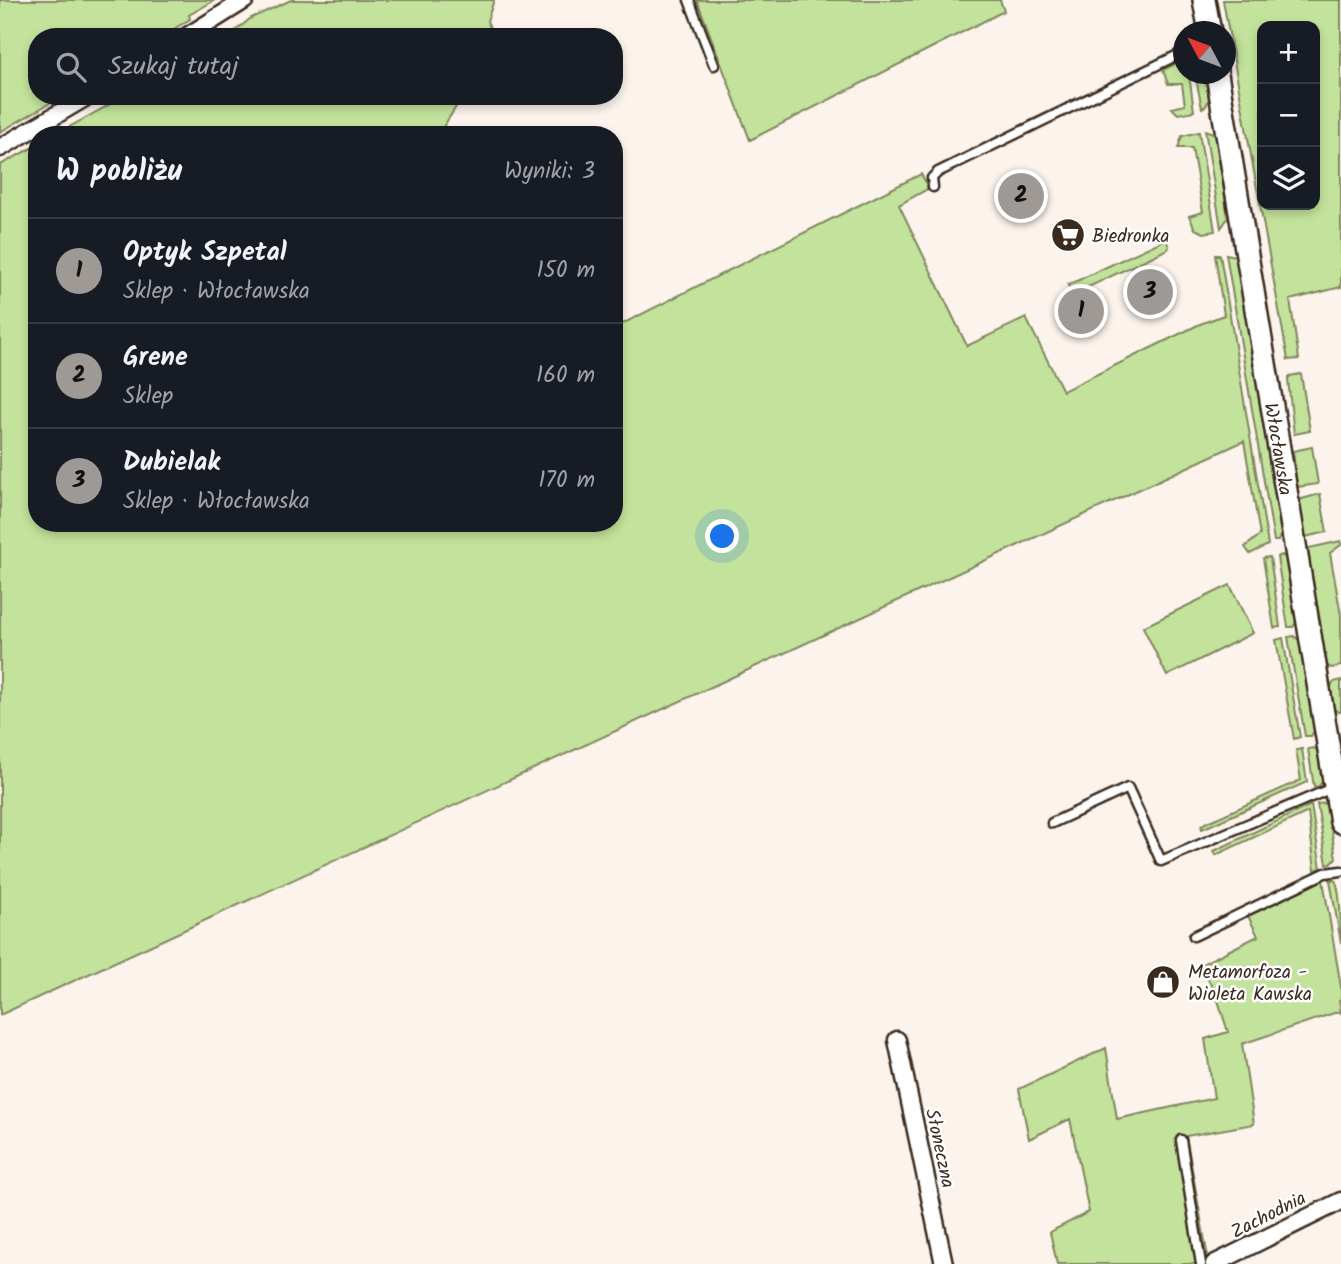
<!DOCTYPE html>
<html lang="pl">
<meta charset="utf-8">
<style>
:root{--surface:#171b24;--page:#20242c;--text:#f1f3f6;--muted:#9ea1a6;--line:#363941;--accent:#9f9995}
body{margin:0;font-family:Kalam,sans-serif;background:var(--page);color:var(--text)}
.controls{position:absolute;right:21px;top:21px;display:grid;overflow:hidden;border-radius:14px;box-shadow:0 4px 10px #0003}
.controls button{width:63px;height:63px;display:grid;place-items:center;padding:0;border:0;border-bottom:2px solid var(--line);background:var(--surface);color:var(--text);font:35px sans-serif}
.compass{position:absolute;left:1173px;top:21px;width:63px;height:63px;border-radius:50%;background:var(--surface);box-shadow:0 4px 10px #0003;rotate:311deg}
.you{position:absolute;left:723px;top:537px;width:24px;height:24px;margin:-18px;border:5px solid #fff;border-radius:50%;background:#1a73e8;box-shadow:0 0 0 10px #1a73e833}
.badge{display:grid;place-items:center;width:46px;height:46px;border-radius:50%;background:var(--accent);color:#111;font-size:23px;font-weight:700}
.pin{position:absolute;translate:-50% -50%;border:4px solid #fff;box-shadow:0 2px 7px #0006}
.list{margin:0;padding:0;list-style:none}
h2{display:flex;justify-content:space-between;align-items:center;height:91px;margin:0;padding:0 28px;font-size:30px}
h2 small{font-size:23px;font-weight:400;color:var(--muted)}
.list li{display:grid;grid-template-columns:46px 1fr auto;gap:21px;align-items:center;box-sizing:border-box;height:105px;padding:0 28px;border-top:2px solid var(--line)}
.list b{display:block;font-size:26px;white-space:nowrap}
.list p{margin:0;font-size:23px;white-space:nowrap;color:var(--muted)}
.list em{font-size:23px;font-style:normal;color:var(--muted)}
.icon{flex:none;width:38px;height:38px;fill:none;stroke:currentColor;stroke-width:2;stroke-linecap:round;stroke-linejoin:round}
.map{position:relative;flex:none;width:1341px;height:1264px;overflow:hidden}
.search{position:absolute;background:var(--surface);box-shadow:0 4px 10px #0003;left:28px;top:28px;width:595px;height:77px;display:flex;align-items:center;gap:18px;box-sizing:border-box;padding:0 24px;border-radius:28px;color:var(--muted);font-size:26px}
.panel{position:absolute;background:var(--surface);box-shadow:0 4px 10px #0003;left:28px;top:126px;width:595px;height:406px;border-radius:28px}
.map>svg:first-child{display:block}
.green{fill:#c3e39c;stroke:#7f865d;stroke-width:2;fill-rule:evenodd}
.lines{fill:none;stroke-linecap:round;stroke-linejoin:round}
.service-casing{stroke:#3b2a1e;stroke-width:13}
.minor-casing{stroke:#3b2a1e;stroke-width:21}
.secondary-casing{stroke:#3b2a1e;stroke-width:26}
.service{stroke:#fff;stroke-width:8}
.minor{stroke:#fff;stroke-width:16}
.secondary{stroke:#fff;stroke-width:21}
.labels{text-anchor:middle;stroke-width:5;stroke-linejoin:round;paint-order:stroke}
.poi-label{font-size:19px;fill:#3b2a1e;stroke:#fff;text-anchor:start}
.street-label{font-size:19px;fill:#3b2a1e;stroke:#fff}
</style>
<div class="map">
<svg width="1341" height="1264" viewBox="0 0 1341 1264">
<rect width="100%" height="100%" fill="#fcf3ec"/>
<filter id="ink" filterUnits="userSpaceOnUse"><feTurbulence type="fractalNoise" baseFrequency=".0143" numOctaves="2"/><feDisplacementMap in="SourceGraphic" scale="14" xChannelSelector="R" yChannelSelector="G"/><feConvolveMatrix kernelMatrix="1 2 1 2 8 2 1 2 1" color-interpolation-filters="sRGB"/></filter>
<g filter="url(#ink)">
<!-- green -->
<path class="green" d="M 0,0 L 215,0 L 189,15 L 190,19 L 161,37 L 37,37 L 37,96 L 62,96 L 0,132 Z
M 291,0 L 494,0 L 487,21 L 494,37 L 228,37 L 251,18 Z
M 697,0 L 1000,0 L 1004,11 L 750,140 Z
M 1223,0 L 1341,0 L 1341,287 L 1290,300 L 1299,359 L 1288,360 ZM 1262,26 L 1315,26 L 1315,205 L 1262,205 Z
M 1183,60 L 1184,74 L 1189,74 L 1194,111 L 1178,114 L 1172,108 L 1185,105 L 1182,84 L 1168,84 L 1163,70 Z
M 1195,74 L 1205,74 L 1209,98 L 1206,106 L 1202,108 Z
M 125,96 L 463,96 L 438,135 L 55,135 Z
M 1205,130 L 1215,134 L 1216,137 L 1228,218 L 1221,228 Z
M 1199,132 L 1215,231 L 1204,233 L 1195,229 L 1189,216 L 1203,212 L 1192,148 L 1178,148 L 1182,136 Z
M 37,145 L 37,523 L 614,523 L 614,328 L 921,174 L 929,188 L 899,205 L 967,346 L 1026,318 L 1063,391 L 1200,324 L 1224,315 L 1215,255 L 1220,255 L 1268,545 L 1250,554 L 1245,547 L 1260,535 L 1244,441 L 0,1015 L 0,165 Z
M 1166,239 L 1169,247 L 1168,249 L 1072,295 L 1068,285 Z
M 1226,254 L 1236,256 L 1281,534 L 1278,541 L 1274,541 Z
M 1301,374 L 1310,431 L 1294,434 L 1288,380 L 1290,376 Z
M 1312,447 L 1318,484 L 1297,487 L 1293,451 Z
M 1320,494 L 1327,532 L 1305,537 L 1299,502 L 1302,499 Z
M 1341,541 L 1341,545 L 1330,553 L 1341,615 L 1341,666 L 1331,668 L 1327,665 L 1305,549 Z
M 1282,555 L 1286,559 L 1297,621 L 1293,627 L 1288,627 L 1277,557 Z
M 1270,557 L 1280,627 L 1274,628 L 1263,558 Z
M 1230,585 L 1253,633 L 1167,676 L 1143,627 Z
M 1294,636 L 1299,640 L 1315,730 L 1311,736 L 1305,736 L 1288,637 Z
M 1283,638 L 1300,737 L 1294,739 L 1276,640 Z
M 1341,680 L 1341,712 L 1339,712 L 1333,709 L 1330,688 L 1334,682 Z
M 1314,748 L 1319,752 L 1324,779 L 1319,786 L 1314,787 L 1308,749 Z
M 1302,749 L 1307,782 L 1202,829 L 1201,825 L 1301,780 L 1296,750 Z
M 1324,803 L 1328,809 L 1336,858 L 1331,863 L 1327,864 L 1317,804 Z
M 1311,805 L 1321,868 L 1315,870 L 1308,812 L 1216,855 L 1214,851 Z
M 1323,880 L 1341,987 L 1341,999 L 1339,1000 L 1341,1014 L 1340,1011 L 1242,1044 L 1254,1124 L 1186,1136 L 1208,1258 L 1195,1264 L 1057,1264 L 1050,1232 L 1089,1212 L 1070,1119 L 1029,1139 L 1019,1089 L 1106,1048 L 1117,1119 L 1214,1098 L 1205,1039 L 1228,1032 L 1216,994 L 1200,965 L 1258,936 L 1248,916 Z
M 1330,880 L 1335,880 C 1341,890 1341,928 1341,943 Z"/>
<g class="lines">
<!-- service casing -->
<g class="service-casing">
<path id="service" d="M 689,0 L 714,65
M 933,187 L 932,178 L 938,172 L 1184,52
M 1052,823 L 1128,788 L 1161,861 L 1332,788
M 1194,936 L 1325,873 L 1341,871
M 1181,1140 L 1201,1264"/>
</g>
<!-- minor casing -->
<g class="minor-casing">
<path id="minor" d="M 186,37 L 245,0
M 0,148 L 88,96
M 897,1040 L 944,1264
M 1214,1264 L 1341,1201"/>
</g>
<!-- secondary casing -->
<g class="secondary-casing">
<g id="secondary">
<path d="M 1204,0 L 1210,32"/>
<path id="s1" d="M 1217,74 L 1341,822"/>
</g>
</g>
<!-- service -->
<use href="#service" class="service"/>
<!-- minor -->
<use href="#minor" class="minor"/>
<!-- secondary -->
<use href="#secondary" class="secondary"/>
</g>
</g>
<!-- icons -->
<defs>
<g id="supermarket-disc" transform="scale(1.75)"><circle r="9.5" fill="#3b2a1e" stroke="#fff"/><path d="M-6-5.5h2.5l.6 2H6L4.5 2H-2.5L-4.4-4H-6ZM-1.5 3.2a1.3 1.3 0 1 0 .1 0ZM3 3.2a1.3 1.3 0 1 0 .1 0Z" fill="#fff"/></g>
<g id="shop-disc" transform="scale(1.75)"><circle r="9.5" fill="#3b2a1e" stroke="#fff"/><path d="M-5-2.5h2.3a2.7 3.5 0 0 1 5.4 0H5L5.5 6h-11ZM-1.5-2.5h3a1.5 2.3 0 0 0-3 0Z" fill="#fff"/></g>
</defs>
<g fill-rule="evenodd">
<use href="#supermarket-disc" x="1068" y="235"/>
<use href="#shop-disc" x="1163" y="982"/>
</g>
<g class="labels">
<!-- poi labels -->
<g class="poi-label">
<text x="1092" y="242">Biedronka</text>
<text x="1188" y="978">Metamorfoza -<tspan x="1188" dy="22">Wioleta Kawska</tspan></text>
</g>
<!-- street labels -->
<g class="street-label">
<text dy="7" stroke="none"><textPath href="#s1" startOffset="380">Włocławska</textPath></text>
<text transform="translate(941 1148) rotate(78)" y="7">Słoneczna</text>
<text transform="translate(1268 1214) rotate(-27)" y="7">Zachodnia</text>
</g>
</g>
</svg>
<div class="controls">
<button>+</button>
<button>−</button>
<button><svg class="icon" aria-label="layers" viewBox="0 0 24 24"><path d="M12 4l9 5-9 5-9-5zM3 14l9 5 9-5"/></svg></button>
</div>
<svg class="compass" viewBox="-18 -18 36 36"><path d="M0-13l5 13h-10z" fill="#e53935"/><path d="M0 13l5-13h-10z" fill="#9ea1a6"/></svg>
<div class="you"></div>
<div class="pin badge" style="left:1081px;top:311px">1</div>
<div class="pin badge" style="left:1021px;top:196px">2</div>
<div class="pin badge" style="left:1150px;top:292px">3</div>
<div class="search"><svg class="icon" aria-label="search" viewBox="0 0 24 24"><circle cx="10" cy="10" r="6"/><path d="M15 15l6 6"/></svg>Szukaj tutaj</div>
<section class="panel">
<h2>W pobliżu<small>Wyniki: 3</small></h2>
<ul class="list">
<li><span class="badge">1</span><div><b>Optyk Szpetal</b><p>Sklep · Włocławska</p></div><em>150 m</em></li>
<li><span class="badge">2</span><div><b>Grene</b><p>Sklep</p></div><em>160 m</em></li>
<li><span class="badge">3</span><div><b>Dubielak</b><p>Sklep · Włocławska</p></div><em>170 m</em></li>
</ul>
</section>
</div>
